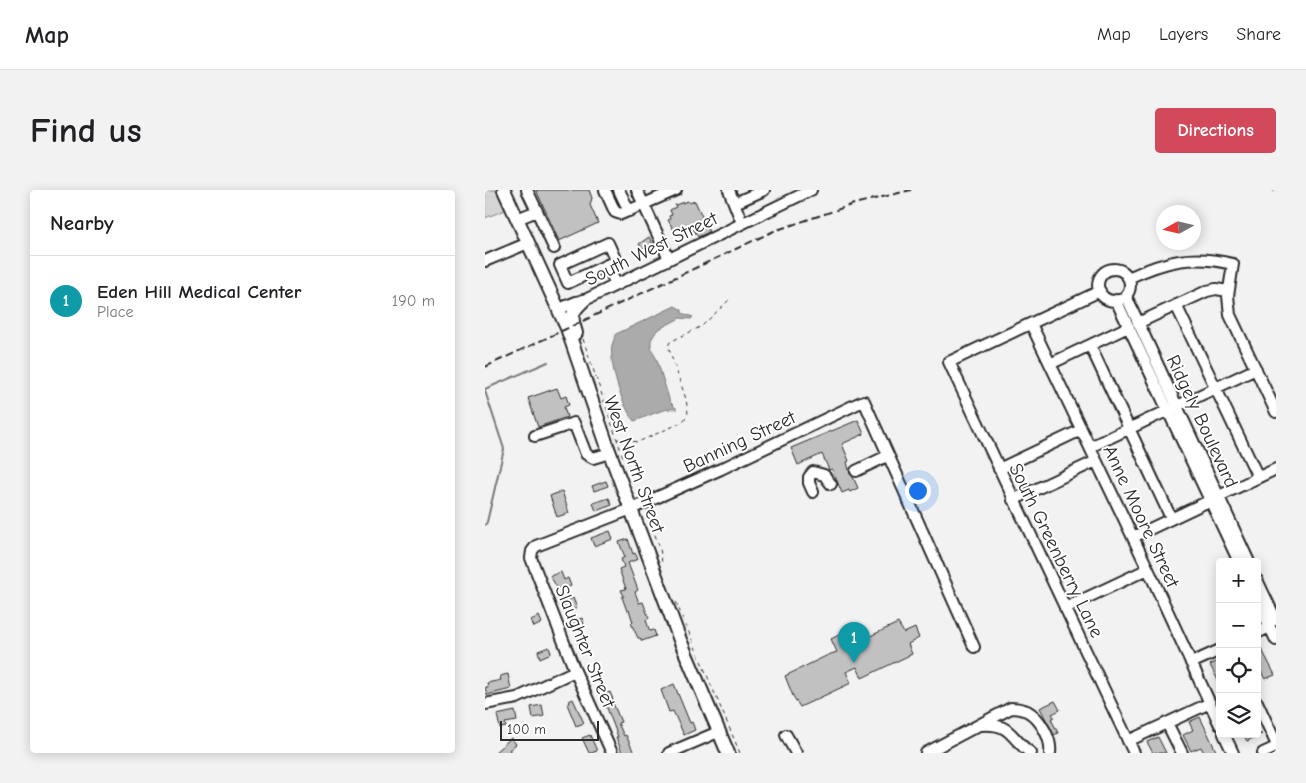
<!DOCTYPE html>
<meta charset="utf-8">
<style>
:root{--surface:#fff;--page:#f2f2f2;--text:#202124;--muted:#757577;--line:#e0e0e0;--accent:#d1495b}
body{margin:0;font-family:"Comic Neue",sans-serif;background:var(--page);color:var(--text)}
.controls{position:absolute;right:15px;bottom:15px;display:grid;overflow:hidden;border-radius:5px;box-shadow:0 2px 12px #0003}
.controls button{width:45px;height:45px;display:grid;place-items:center;padding:0;border:0;border-bottom:1px solid var(--line);background:var(--surface);color:var(--text);font:25px sans-serif}
.compass{position:absolute;left:671px;top:15px;width:45px;height:45px;border-radius:50%;background:var(--surface);box-shadow:0 2px 12px #0003;rotate:262deg}
.scale{position:absolute;left:15px;bottom:12px;width:99px;box-sizing:border-box;padding-left:5px;border:2px solid #2b2b2b;border-top:0;font-size:14px;line-height:18px;white-space:nowrap;color:#2b2b2b;-webkit-text-stroke:4px #fff;paint-order:stroke}
.you{position:absolute;left:432px;top:300px;width:18px;height:18px;margin:-12px;border:4px solid #fff;border-radius:50%;background:#1a73e8;box-shadow:0 0 0 8px #1a73e833}
.badge{display:grid;place-items:center;width:32px;height:32px;border-radius:50%;background:var(--accent);color:#fff;font-size:16px;font-weight:700}
.pin{position:absolute;translate:-50% -41px;filter:drop-shadow(0 1px 2px #0008)}
.pin::after{content:'';position:absolute;top:26px;width:18px;height:15px;background:inherit;clip-path:polygon(0 0,100% 0,50% 100%)}
.list{margin:0;padding:0;list-style:none}
h2{display:flex;justify-content:space-between;align-items:center;height:65px;margin:0;padding:0 20px;font-size:21px}
h2 small{font-size:16px;font-weight:400;color:var(--muted)}
.list li{display:grid;grid-template-columns:32px 1fr auto;gap:15px;align-items:center;box-sizing:border-box;height:90px;padding:0 20px;border-top:1px solid var(--line)}
.list b{display:block;font-size:19px;white-space:nowrap}
.list p{margin:0;font-size:16px;white-space:nowrap;color:var(--muted)}
.list em{font-size:16px;font-style:normal;color:var(--muted)}
.icon{flex:none;width:28px;height:28px;fill:none;stroke:currentColor;stroke-width:2;stroke-linecap:round;stroke-linejoin:round}
.map{position:relative;flex:none;width:791px;height:563px;overflow:hidden;border-radius:5px}
header{display:flex;align-items:center;gap:30px;box-sizing:border-box;height:70px;padding:0 25px;background:var(--surface);border-bottom:1px solid var(--line)}
header strong{font-size:24px}
nav{display:flex;gap:28px;margin-inline-start:auto;font-size:18px}
.intro{display:flex;align-items:center;justify-content:space-between;box-sizing:border-box;height:120px;padding:0 30px}
h1{margin:0;font-size:35px}
.button{padding:12px 22px;border-radius:5px;background:var(--accent);color:#fff;font-size:18px;font-weight:700}
main{display:flex;gap:30px;padding:0 30px}
aside{flex:1;background:var(--surface);border-radius:5px;box-shadow:0 2px 12px #0003}
.map>svg:first-child{display:block}
.green{fill:#d5d5d5;stroke:#808080}
.water{fill:#ababab;stroke:#787878}
.lines{fill:none;stroke-linecap:round;stroke-linejoin:round}
.stream{stroke:#787878;stroke-width:2}
.building{fill:#c1c1c1;stroke:#2b2b2b}
.minor-casing{stroke:#2b2b2b;stroke-width:14}
.major-casing{stroke:#2b2b2b;stroke-width:16}
.path{stroke:#2b2b2b;stroke-width:1;stroke-dasharray:4 4;stroke-linecap:butt}
.minor{stroke:#fff;stroke-width:10}
.major{stroke:#fff;stroke-width:12}
.rail{stroke:#2b2b2b;stroke-width:2;stroke-dasharray:8 4;stroke-linecap:butt}
.labels{text-anchor:middle;stroke-width:4;stroke-linejoin:round;paint-order:stroke}
.street-label{font-size:19px;fill:#2b2b2b;stroke:#fff}
</style>
<header>
<strong>Map</strong>
<nav><a>Map</a><a>Layers</a><a>Share</a></nav>
</header>
<div class="intro"><h1>Find us</h1><a class="button">Directions</a></div>
<main>
<aside>
<h2>Nearby<small></small></h2>
<ul class="list">
<li><span class="badge" style="background:#0f9aa8">1</span><div><b>Eden Hill Medical Center</b><p>Place</p></div><em>190 m</em></li>
</ul>
</aside>
<div class="map">
<svg width="791" height="563" viewBox="0 0 791 563">
<rect width="100%" height="100%" fill="#f2f2f2"/>
<filter id="ink" filterUnits="userSpaceOnUse"><feTurbulence type="fractalNoise" baseFrequency=".02" numOctaves="2"/><feDisplacementMap in="SourceGraphic" scale="10" xChannelSelector="R" yChannelSelector="G"/><feConvolveMatrix kernelMatrix="1 2 1 2 8 2 1 2 1" color-interpolation-filters="sRGB"/></filter>
<g filter="url(#ink)">
<!-- green -->
<path class="green" d="M 0,0 L 11,0 L 20,20 L 0,28 Z"/>
<!-- water -->
<path class="water" d="M 190,116 L 197,120 L 197,123 L 208,127 L 206,129 L 195,128 L 172,140 L 166,150 L 166,158 L 172,170 L 185,212 L 192,219 C 178,217 163,227 149,231 C 137,215 124,176 127,155 C 128,151 130,148 131,144 Z"/>
<g class="lines">
<!-- stream -->
<path class="stream" d="M 0,199 L 63,172
M 0,201 L 19,259 L 2,332 L 0,335"/>
</g>
<!-- building -->
<path class="building" d="M 51,0 L 104,0 L 107,8 L 105,15 L 113,33 L 74,51 Z
M 203,11 L 204,13 L 210,11 L 224,42 L 213,47 L 209,40 L 196,44 L 194,39 L 191,41 L 190,38 L 188,39 L 183,30 L 185,29 L 184,26 L 187,25 L 185,20 L 191,17 L 190,15 Z
M 164,47 L 171,60 L 162,64 L 159,58 L 157,59 L 154,54 Z
M 72,198 L 76,208 L 81,206 L 84,215 L 79,217 L 82,227 L 53,237 L 43,208 Z
M 373,230 L 379,244 L 357,254 L 364,271 L 362,272 L 365,284 L 368,287 L 373,298 L 365,302 L 364,300 L 357,303 L 347,279 L 344,280 L 337,264 L 313,275 L 306,258 Z
M 121,291 L 123,296 L 109,301 L 107,296 Z
M 77,301 L 84,323 L 72,327 L 65,306 Z
M 124,308 L 127,315 L 111,321 L 108,313 Z
M 125,341 L 128,349 L 109,356 L 106,348 Z
M 143,349 L 148,364 L 150,363 L 153,369 L 143,373 L 153,400 L 150,402 L 154,413 L 158,412 L 162,423 L 164,428 L 161,430 L 164,439 L 165,441 L 169,440 L 171,446 L 157,451 L 155,448 L 153,448 L 146,433 L 148,432 L 144,420 L 142,421 L 137,407 L 139,406 L 136,400 L 141,399 L 134,379 L 139,377 L 136,369 L 140,367 L 134,352 Z
M 76,382 L 79,390 L 83,388 L 86,396 L 76,400 L 75,398 L 73,399 L 65,386 Z
M 88,408 L 92,418 L 80,424 L 76,413 Z
M 54,426 L 57,433 L 49,437 L 46,430 Z
M 97,428 L 99,434 L 86,439 L 84,433 Z
M 413,433 L 419,443 L 430,438 L 434,448 L 423,454 L 427,464 L 377,488 L 372,477 L 361,482 L 366,493 L 315,517 L 308,506 L 300,486 L 343,465 L 352,462 L 346,449 L 356,444 L 362,457 Z
M 772,450 L 790,485 L 780,489 L 772,474 Z
M 64,457 L 66,463 L 55,468 L 53,461 Z
M 735,470 L 735,494 L 725,475 Z
M 23,484 L 26,499 L 2,505 L 0,497 L 3,497 L 2,493 L 16,490 L 15,486 Z
M 189,494 L 205,533 L 207,532 L 210,540 L 199,545 L 188,521 L 184,522 L 176,500 Z
M 125,502 L 129,512 L 128,513 L 136,532 L 133,533 L 139,546 L 141,545 L 149,563 L 137,563 L 131,547 L 133,547 L 132,544 L 117,505 Z
M 88,509 L 99,533 L 91,536 L 82,514 L 85,513 L 84,511 Z
M 570,511 L 575,520 L 567,524 L 569,527 L 566,529 L 573,543 L 569,545 L 555,518 Z
M 57,515 L 59,526 L 48,528 L 46,517 Z
M 30,521 L 32,531 L 20,533 L 21,537 L 15,538 L 12,525 Z
M 715,527 L 732,563 L 719,563 L 716,557 L 706,561 L 698,545 L 708,540 L 704,532 Z
M 758,544 L 777,544 L 762,551 Z
M 105,545 L 112,561 L 106,563 L 104,563 L 97,548 Z
M 673,547 L 681,563 L 668,563 L 662,552 Z
M 26,548 L 31,554 L 24,560 L 28,563 L 9,563 Z"/>
<g class="lines">
<!-- minor casing -->
<g class="minor-casing">
<path id="minor" d="M 120,0 L 130,22 L 136,24 L 191,0
M 134,0 L 144,21
M 152,0 L 184,69
M 244,0 L 257,33
M 250,13 L 279,0
M 52,21 L 69,58
M 32,29 L 52,21 L 42,0
M 0,71 L 43,53
M 122,75 L 131,71 L 123,53 L 75,75 L 83,93 L 122,75 L 131,94
M613 95a16 16 0 1 1 32 0a16 16 0 1 1-32 0Z
M 643,88 C 680,71 707,64 748,74 L 743,106 L 745,125 L 791,222
M 615,101 L 464,172 L 649,563
M 641,106 L 764,372
M 631,110 L 754,372
M 691,115 L 773,287
M 74,119 L 91,112 L 98,111 L 326,0
M 653,133 L 722,101 L 731,99 L 743,101
M 546,134 L 663,379 L 735,535
M 605,155 L 686,328
M 565,174 L 643,137
M 379,211 L 489,457
M 50,246 L 89,233 L 101,264 L 108,268 L 125,263
M 605,257 L 771,179
M 514,279 L 596,240
M 371,281 L 400,267
M 328,302 L 324,293 L 324,287 L 328,282 L 339,285 L 346,294
M 528,310 L 611,271
M 648,347 L 791,279
M 772,390 L 791,430
M 772,410 L 791,450
M 580,418 L 663,379
M 772,443 L 785,437
M 706,473 L 735,460
M 772,512 L 791,553
M 0,514 L 32,508 L 90,481
M 682,533 L 697,563
M 496,535 C 528,533 524,548 546,563
M 739,544 L 748,563
M 301,545 L 311,563
M 643,551 L 725,513
M 127,563 L 90,481 L 46,368 L 47,361 L 51,356 L 146,319 L 236,279 L 376,212
M 184,563 L 233,542
M 441,563 L 526,518 C 531,518 537,519 542,521 C 555,528 567,549 565,563
M 778,563 L 791,557"/>
</g>
<!-- major casing -->
<g class="major-casing">
<path id="major" d="M 19,0 L 82,138 L 123,258 L 195,450 L 243,563
M 91,143 C 86,127 85,123 98,111"/>
</g>
<!-- path -->
<path class="path" d="M 98,149 L 139,270
M 132,249 L 153,252 L 198,232 L 203,223 L 201,209 L 183,156 L 185,152 L 217,136 L 246,108
M 163,322 L 163,327 L 175,358 L 177,373
M 191,412 L 255,563"/>
<!-- minor -->
<use href="#minor" class="minor"/>
<!-- major -->
<use href="#major" class="major"/>
<!-- rail -->
<path class="rail" d="M 788,0 L 791,1
M 0,177 L 289,41 L 369,14 L 426,0"/>
</g>
</g>
<g class="labels">
<!-- street labels -->
<g class="street-label">
<text transform="translate(166 58) rotate(-26)" y="7">South West Street</text>
<text transform="translate(718 231) rotate(65)" y="7">Ridgely Boulevard</text>
<text transform="translate(254 251) rotate(-25)" y="7">Banning Street</text>
<text transform="translate(150 274) rotate(70)" y="7">West North Street</text>
<text transform="translate(657 326) rotate(65)" y="7">Anne Moore Street</text>
<text transform="translate(572 360) rotate(64)" y="7">South Greenberry Lane</text>
<text transform="translate(101 456) rotate(68)" y="7">Slaughter Street</text>
</g>
</g>
</svg>
<div class="controls">
<button>+</button>
<button>−</button>
<button><svg class="icon" aria-label="locate" viewBox="0 0 24 24"><circle cx="12" cy="12" r="6"/><path d="M12 2v4M12 18v4M2 12h4M18 12h4"/></svg></button>
<button><svg class="icon" aria-label="layers" viewBox="0 0 24 24"><path d="M12 4l9 5-9 5-9-5zM3 14l9 5 9-5"/></svg></button>
</div>
<svg class="compass" viewBox="-18 -18 36 36"><path d="M0-13l5 13h-10z" fill="#e53935"/><path d="M0 13l5-13h-10z" fill="#757577"/></svg>
<div class="scale">100 m</div>
<div class="you"></div>
<div class="pin badge" style="left:369px;top:473px;background:#0f9aa8">1</div>
</div>
</main>
